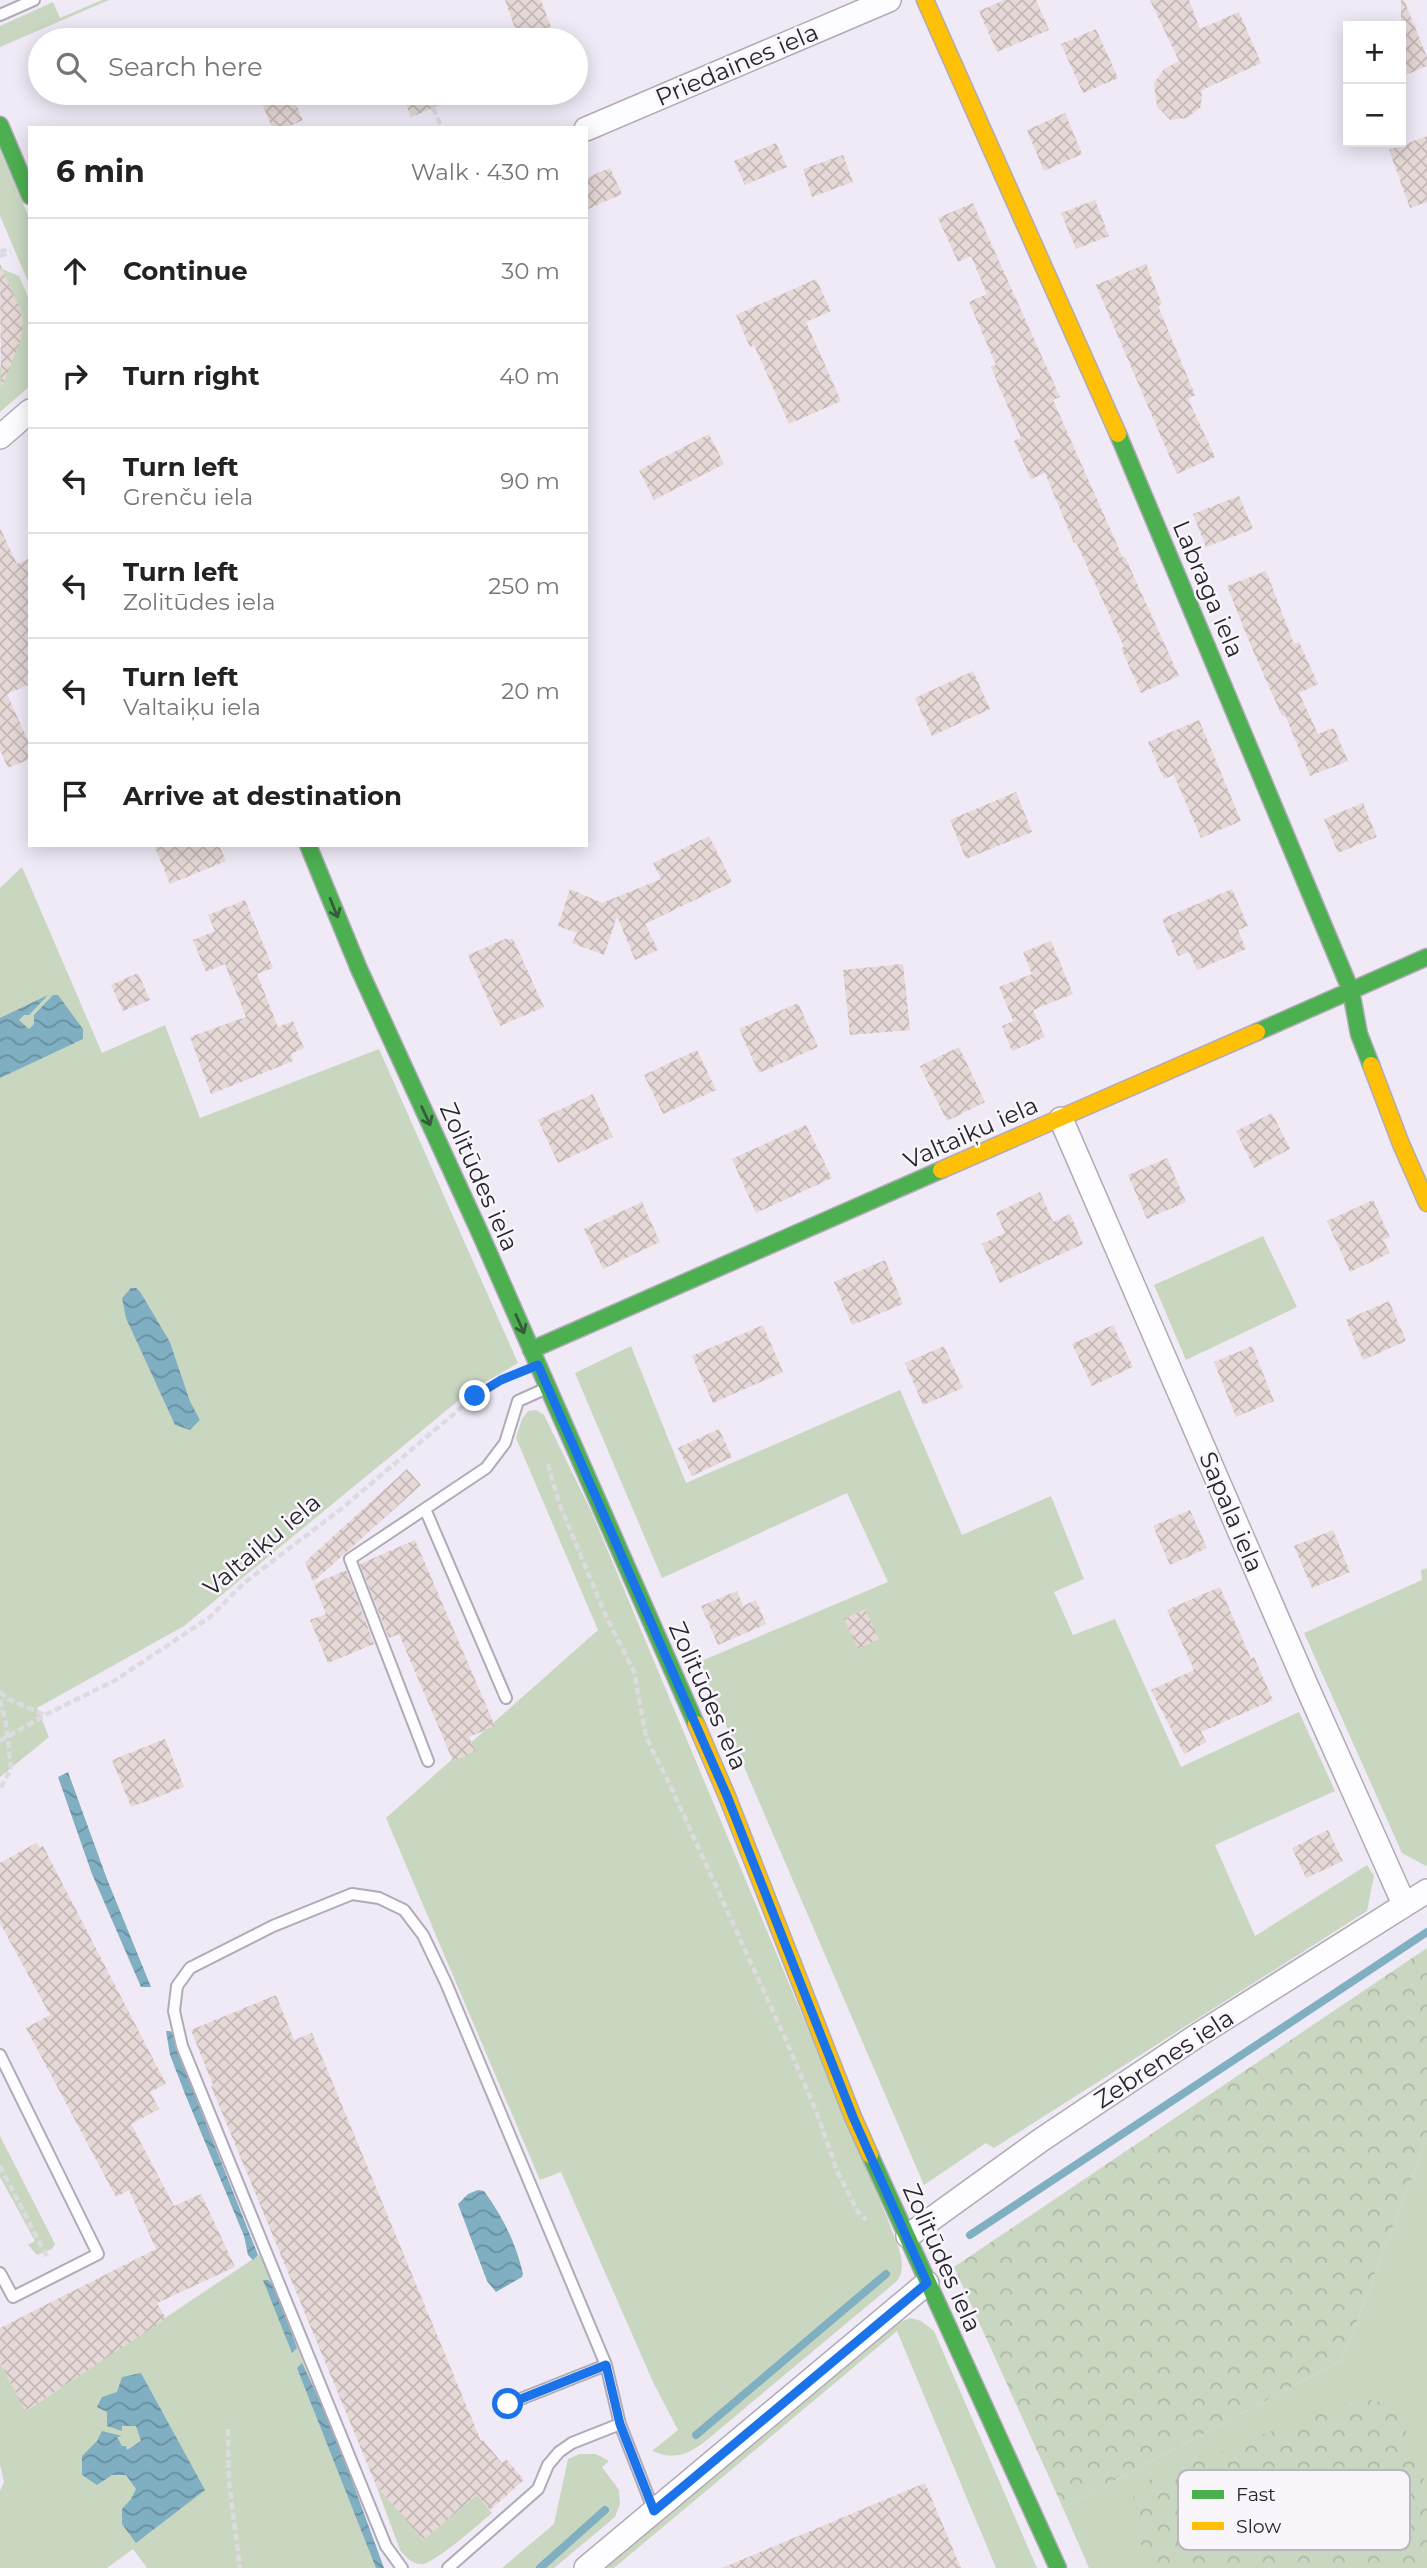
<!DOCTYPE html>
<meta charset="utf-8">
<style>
:root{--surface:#fff;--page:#f6f6f6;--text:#222;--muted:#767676;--line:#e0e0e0}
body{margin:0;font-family:Montserrat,sans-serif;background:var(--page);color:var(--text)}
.controls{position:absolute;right:21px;top:21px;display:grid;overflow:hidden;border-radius:0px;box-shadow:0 4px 18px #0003}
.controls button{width:63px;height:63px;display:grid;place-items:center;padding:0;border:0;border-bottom:2px solid var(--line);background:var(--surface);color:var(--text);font:35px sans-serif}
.stop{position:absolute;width:21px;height:21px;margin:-16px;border:5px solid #1a73e8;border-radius:50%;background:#fff}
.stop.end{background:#1a73e8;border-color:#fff;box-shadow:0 2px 7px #0008}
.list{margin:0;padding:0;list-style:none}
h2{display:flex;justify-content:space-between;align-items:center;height:91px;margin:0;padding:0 28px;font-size:30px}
h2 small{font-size:23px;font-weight:400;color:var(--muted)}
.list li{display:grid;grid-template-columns:46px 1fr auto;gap:21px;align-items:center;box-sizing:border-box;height:105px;padding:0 28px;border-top:2px solid var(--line)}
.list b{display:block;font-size:26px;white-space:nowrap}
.list p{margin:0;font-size:23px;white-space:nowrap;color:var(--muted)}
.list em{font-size:23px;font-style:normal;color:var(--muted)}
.icon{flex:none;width:38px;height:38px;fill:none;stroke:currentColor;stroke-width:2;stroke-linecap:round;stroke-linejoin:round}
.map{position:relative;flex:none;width:1427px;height:2568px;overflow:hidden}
.search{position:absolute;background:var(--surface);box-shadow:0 4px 18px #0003;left:28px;top:28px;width:560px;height:77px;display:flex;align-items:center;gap:18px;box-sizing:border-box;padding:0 24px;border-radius:38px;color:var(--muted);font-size:26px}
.panel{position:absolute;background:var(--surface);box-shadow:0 4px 18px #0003;left:28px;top:126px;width:560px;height:721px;border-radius:0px}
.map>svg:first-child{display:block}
.grass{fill:#c9d7c1;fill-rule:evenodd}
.forest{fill:url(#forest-crowns)}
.water{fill:url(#water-waves)}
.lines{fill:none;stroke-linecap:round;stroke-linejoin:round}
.stream{stroke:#80afc2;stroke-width:8}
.building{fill:url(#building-cross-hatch)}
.lane-casing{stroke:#b0abb6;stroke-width:14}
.street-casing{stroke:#b0abb6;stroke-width:26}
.fast-casing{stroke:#b0abb6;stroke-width:19}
.slow-casing{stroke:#b0abb6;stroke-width:19}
.path{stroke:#dcdbdf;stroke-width:4.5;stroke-dasharray:7 3.5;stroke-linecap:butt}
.lane{stroke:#fdfcfe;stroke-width:10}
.street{stroke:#fdfcfe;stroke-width:23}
.fast{stroke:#4caf50;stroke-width:16}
.slow{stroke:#ffc107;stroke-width:16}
.oneway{stroke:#365b3c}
.route{stroke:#1a73e8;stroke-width:9}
.labels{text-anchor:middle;stroke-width:5;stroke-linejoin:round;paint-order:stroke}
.street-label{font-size:24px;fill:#28232e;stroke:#f8f5fb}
.key{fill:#f8f5fb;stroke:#bab6be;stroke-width:2}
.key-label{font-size:19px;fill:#28232e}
</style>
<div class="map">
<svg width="1427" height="2568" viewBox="0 0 1427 2568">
<defs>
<pattern id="forest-crowns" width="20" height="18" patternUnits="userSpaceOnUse" patternTransform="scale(1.75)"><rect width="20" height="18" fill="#c9d7c1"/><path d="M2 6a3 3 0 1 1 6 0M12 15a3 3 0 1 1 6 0" fill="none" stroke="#adb8a6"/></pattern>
<pattern id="water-waves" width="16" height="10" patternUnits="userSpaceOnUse" patternTransform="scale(1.75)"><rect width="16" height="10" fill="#80afc2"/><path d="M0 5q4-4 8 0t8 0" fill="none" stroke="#698e9e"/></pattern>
<pattern id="building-cross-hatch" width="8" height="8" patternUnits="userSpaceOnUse" patternTransform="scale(1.75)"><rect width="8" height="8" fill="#e5d8d6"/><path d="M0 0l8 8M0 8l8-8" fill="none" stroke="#c4b9b8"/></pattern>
</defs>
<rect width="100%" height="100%" fill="#efeaf6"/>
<!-- grass -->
<path class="grass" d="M 102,0 L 109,0 L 0,47 L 0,26 L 53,2 L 60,18 Z
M 0,151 L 30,220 L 30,286 L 0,216 Z
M 0,268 L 19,276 L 30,301 L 30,386 L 0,412 L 0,367 C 26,343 33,308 0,286 Z
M 22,867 L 102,1053 L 165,1025 L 200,1118 L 379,1049 L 518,1363 L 470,1391 L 184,1626 L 37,1708 L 49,1737 L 0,1777 L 0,888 ZM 141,1293 L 170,1342 L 190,1401 L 200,1420 L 190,1430 Z
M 1263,1236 L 1297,1307 L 1186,1360 L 1154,1285 Z
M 631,1346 L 686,1483 L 900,1390 L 962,1535 L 1051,1496 L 1084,1579 L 1054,1592 L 1073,1635 L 1115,1619 L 1181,1767 L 1299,1712 L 1335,1791 L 1215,1845 L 1255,1936 L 1367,1865 L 1374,1876 L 1367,1911 L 994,2148 L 986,2143 L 924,2185 L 699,1662 L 888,1582 L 847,1493 L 662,1578 L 575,1373 Z
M 536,1410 L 544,1415 L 592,1513 L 888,2220 C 894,2238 910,2264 897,2281 L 708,2439 C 689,2454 676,2461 652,2451 L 678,2430 L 653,2382 L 561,2172 L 540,2180 L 386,1818 L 598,1630 L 516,1438 L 522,1419 L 528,1411 Z
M 1427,1568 L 1427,1865 L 1426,1866 L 1402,1853 L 1304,1633 L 1422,1580 L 1421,1570 Z
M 0,2136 L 55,2244 L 52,2249 L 37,2255 L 28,2245 L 35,2241 L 0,2177 Z
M 1427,2138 L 1427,2568 L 1089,2568 L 1063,2508 L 1342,2360 Z
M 262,2253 L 381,2568 L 147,2568 L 133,2549 L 107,2568 L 0,2568 L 0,2491 L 4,2482 L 0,2465 L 0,2363 L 26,2411 Z
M 911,2318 L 921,2321 L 934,2331 L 1037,2568 L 996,2568 L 897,2331 L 614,2568 L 604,2568 L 894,2324 Z
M 580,2454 L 596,2454 L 609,2461 L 602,2467 L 619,2490 L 620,2504 L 615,2517 L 554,2568 L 502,2568 L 554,2524 L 568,2459 Z
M 376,2485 L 423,2540 L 477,2495 L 492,2513 C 480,2523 436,2562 423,2564 C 413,2565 406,2558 400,2550 Z"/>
<!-- forest -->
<path class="forest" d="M 1427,1948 L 1427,2138 L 1342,2360 L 1063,2508 L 954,2267 Z
M 1360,2398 L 1399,2406 L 1419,2474 L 1427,2482 L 1427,2568 L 1150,2568 L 1133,2523 L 1134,2486 L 1299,2420 Z"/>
<!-- water -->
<path class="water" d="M 48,995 L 29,1015 L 24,1015 L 19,1020 L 29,1029 L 34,1024 L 34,1015 L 53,995 L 58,995 L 83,1029 L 83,1039 L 0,1078 L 0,1018 Z
M 131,1288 L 136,1288 L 141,1293 L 170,1342 L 190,1401 L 200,1420 L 190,1430 L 175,1425 L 126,1318 L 122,1298 Z
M 68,1772 L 107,1879 L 151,1987 L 141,1987 L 92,1874 L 58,1777 Z
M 166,2031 L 170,2031 L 175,2035 L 185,2070 L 258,2255 L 253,2260 L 248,2255 L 244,2236 L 185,2094 L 170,2055 Z
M 478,2190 L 484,2191 C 503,2217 516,2243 523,2274 L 522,2277 L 496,2292 L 487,2281 L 458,2204 L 468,2194 Z
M 263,2280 L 268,2280 L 273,2285 L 297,2348 L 292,2353 Z
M 302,2363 L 332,2426 L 384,2568 L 376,2568 L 297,2368 Z
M 141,2373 L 205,2490 L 136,2543 L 122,2524 L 122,2509 L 131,2499 L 136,2489 L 126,2475 L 112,2475 L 97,2485 L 82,2475 L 82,2456 L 97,2441 L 102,2431 L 122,2436 L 117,2437 L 122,2446 L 126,2446 L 127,2450 L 141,2441 L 136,2426 L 122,2426 L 122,2431 L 107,2426 L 107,2412 L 97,2407 L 102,2397 L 117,2392 L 122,2377 Z"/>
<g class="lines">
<!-- stream -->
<path class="stream" d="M 970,2235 L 1427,1932
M 696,2435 L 886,2274
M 540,2568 L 605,2510"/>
</g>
<!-- building -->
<path class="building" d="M 505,0 L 541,0 L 552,30 L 519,40 Z
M 1004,0 L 1036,0 L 1049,30 L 997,52 L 979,11 Z
M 1150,0 L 1189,0 L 1200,29 L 1239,12 L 1261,63 L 1202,90 L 1201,107 L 1187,118 L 1170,120 L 1157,106 L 1154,83 L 1164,69 L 1179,61 Z
M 1401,0 L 1404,0 L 1427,57 L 1427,66 L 1401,77 Z
M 1096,29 L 1118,78 L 1083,93 L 1061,44 Z
M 258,93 L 291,93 L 303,120 L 286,128 L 272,128 Z
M 402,93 L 469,93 L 411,117 Z
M 1065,113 L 1082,154 L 1044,171 L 1027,130 Z
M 1427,136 L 1427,202 L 1410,208 L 1389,150 Z
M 776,143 L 787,167 L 745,185 L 734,161 Z
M 843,155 L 853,182 L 812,197 L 803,169 Z
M 610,168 L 622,194 L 586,210 L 586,178 Z
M 1095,200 L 1109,236 L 1076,249 L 1061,213 Z
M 973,203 L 1060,397 L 1053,400 L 1123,558 L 1125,557 L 1179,676 L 1141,693 L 1121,648 L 1124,647 L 1076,542 L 1074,543 L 1045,473 L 1031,479 L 1014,441 L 1021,438 L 991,367 L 996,365 L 969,302 L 987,294 L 971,256 L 958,262 L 938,218 Z
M 0,264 L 20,309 L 23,325 L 20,342 L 1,389 Z
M 1146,264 L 1162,304 L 1158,306 L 1195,395 L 1188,399 L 1215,457 L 1177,474 L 1096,285 Z
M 816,279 L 831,311 L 806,322 L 841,401 L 789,424 L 754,345 L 750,347 L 736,315 Z
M 709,434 L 724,464 L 654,500 L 639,470 Z
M 1239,496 L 1253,529 L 1206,547 L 1193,514 Z
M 0,528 L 17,564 L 30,558 L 30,684 L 7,694 L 30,745 L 30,759 L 8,768 L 0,750 Z
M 1266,571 L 1294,644 L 1299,642 L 1318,684 L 1299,693 L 1318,734 L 1334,728 L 1348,761 L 1310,776 L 1285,715 L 1282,716 L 1251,646 L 1227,586 Z
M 973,671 L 990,709 L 932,736 L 915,698 Z
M 1199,720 L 1241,821 L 1201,838 L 1174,775 L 1164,779 L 1148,742 Z
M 1016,792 L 1032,832 L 966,859 L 950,820 Z
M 1363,803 L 1377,837 L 1338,853 L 1324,819 Z
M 709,836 L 732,882 L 645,924 L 658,950 L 635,960 L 617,916 L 604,955 L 572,943 L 577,933 L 558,926 L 570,889 L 602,903 L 661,879 L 653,863 Z
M 154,845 L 219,845 L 226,861 L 170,884 Z
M 1232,889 L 1248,926 L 1238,930 L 1246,949 L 1197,970 L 1189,952 L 1178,956 L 1162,919 Z
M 245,900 L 273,968 L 257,974 L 278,1027 L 293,1021 L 304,1048 L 291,1054 L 293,1061 L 211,1094 L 190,1037 L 246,1017 L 225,964 L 206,972 L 193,940 L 215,931 L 208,915 Z
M 505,939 L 513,939 L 544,1007 L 500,1026 L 468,955 Z
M 1051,941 L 1073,994 L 1033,1010 L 1045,1037 L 1012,1051 L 1002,1026 L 1016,1020 L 1013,1020 L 999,987 L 1032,974 L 1023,952 Z
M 903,964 L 910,1030 L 850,1035 L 843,970 Z
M 138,973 L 150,1000 L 123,1011 L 111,985 Z
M 798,1003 L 818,1047 L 759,1073 L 739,1029 Z
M 959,1047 L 985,1102 L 947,1121 L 920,1066 Z
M 697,1050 L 716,1090 L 663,1114 L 644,1075 Z
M 593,1094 L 613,1137 L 558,1163 L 538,1120 Z
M 1272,1113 L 1290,1149 L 1254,1168 L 1236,1131 Z
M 806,1125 L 832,1178 L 756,1213 L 732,1159 Z
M 1167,1158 L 1186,1202 L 1147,1219 L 1128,1175 Z
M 1040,1192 L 1053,1222 L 1070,1214 L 1083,1244 L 1000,1283 L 982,1244 L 1005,1233 L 996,1213 Z
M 1373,1200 L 1390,1237 L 1383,1240 L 1390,1253 L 1350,1272 L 1327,1221 Z
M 642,1202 L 660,1242 L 603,1269 L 584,1229 Z
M 885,1260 L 903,1304 L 852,1325 L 834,1282 Z
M 1389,1301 L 1406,1341 L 1363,1360 L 1346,1320 Z
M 763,1325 L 783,1372 L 713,1403 L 692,1356 Z
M 1113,1325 L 1133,1367 L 1092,1386 L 1072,1344 Z
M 944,1346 L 963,1388 L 923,1405 L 905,1363 Z
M 1252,1346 L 1274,1401 L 1236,1417 L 1214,1362 Z
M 719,1429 L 732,1457 L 692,1476 L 678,1448 Z
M 407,1469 L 421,1485 L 313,1582 L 305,1562 Z
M 1190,1510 L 1207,1548 L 1170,1565 L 1153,1526 Z
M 1333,1530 L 1350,1572 L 1312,1588 L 1294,1546 Z
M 415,1540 L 495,1726 L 469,1737 L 476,1751 L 453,1761 L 399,1634 L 389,1638 L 360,1564 Z
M 346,1570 L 374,1644 L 328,1663 L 310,1620 L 326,1614 L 314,1584 Z
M 1220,1587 L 1251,1659 L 1254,1657 L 1273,1700 L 1201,1732 L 1207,1742 L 1184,1754 L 1151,1690 L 1194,1670 L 1167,1610 Z
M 737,1591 L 743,1606 L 756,1600 L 766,1624 L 718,1645 L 701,1606 Z
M 865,1609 L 879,1639 L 858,1649 L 844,1619 Z
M 165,1739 L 184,1787 L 131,1807 L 112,1760 Z
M 1328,1830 L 1343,1861 L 1306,1878 L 1292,1848 Z
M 36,1843 L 40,1848 L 43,1846 L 166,2084 L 150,2092 L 159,2109 L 131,2124 L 174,2206 L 201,2194 L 235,2267 L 157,2303 L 166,2319 L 25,2411 L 0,2362 L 0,2328 L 156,2249 L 129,2190 L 116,2197 L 26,2028 L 50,2015 L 0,1923 L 0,1863 Z
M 276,1995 L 294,2040 L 312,2033 L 481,2441 L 483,2440 L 502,2463 L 506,2459 L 524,2480 L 490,2510 L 477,2495 L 423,2540 L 376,2485 L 211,2086 L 213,2085 L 191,2030 Z
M 925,2483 L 961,2568 L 722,2568 Z"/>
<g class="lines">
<!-- lane casing -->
<g class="lane-casing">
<path id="lane" d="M 0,15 L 34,0
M 425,1509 L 506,1698
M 428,1761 L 350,1559 L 486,1468 L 505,1443 L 518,1401 L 547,1388
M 0,2055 L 98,2254 L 13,2297 L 0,2273
M 508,2404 L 606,2365
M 402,2568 L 386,2546 L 182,2046 L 174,2011 L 177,1986 L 190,1968 L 273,1926 L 352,1894 L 379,1898 L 404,1910 L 423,1935 L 446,1983 L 606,2365 L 620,2424 L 654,2511
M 448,2568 L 538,2489 L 548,2465 L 559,2452 L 572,2443 L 620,2424"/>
</g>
<!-- street casing -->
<g class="street-casing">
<path id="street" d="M 586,129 L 889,0
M 0,437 L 30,411
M 1061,1119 L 1307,1687 L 1404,1904
M 908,2236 L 1041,2140 L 1198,2035 L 1427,1891
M 586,2568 L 927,2283"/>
</g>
<!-- fast casing -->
<g class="fast-casing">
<path id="fast" d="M 0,125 L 30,196
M 1118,434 L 1351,991 L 1359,1034 L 1371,1065
M 308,845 L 359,969 L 480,1233 L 696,1724
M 1257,1032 L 1427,957
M 531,1350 L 941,1170
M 870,2155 L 1058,2568"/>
</g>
<!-- slow casing -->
<g class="slow-casing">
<path id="slow" d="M 925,0 L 1118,434
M 1371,1065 L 1401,1144 L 1427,1203
M 941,1170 L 1257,1032
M 696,1724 L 727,1796 L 853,2117 L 870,2155"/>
</g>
<!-- path -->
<path class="path" d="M 433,108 L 442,128
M 0,252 L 10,248
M 0,256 L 11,252
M 548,1464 L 559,1503 L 604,1612 L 634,1672 L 646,1737 L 669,1783 L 782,2031 L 816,2111 L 838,2173 L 858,2212 L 866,2220
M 0,1692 L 8,1699 L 45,1715
M 0,1700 L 6,1724 L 11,1768 L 0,1789
M 0,1741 L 45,1715 L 114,1681 L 210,1617 L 244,1583 L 341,1509 L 475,1396 L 512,1375
M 0,2166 L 48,2259
M 228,2429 L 229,2481 L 240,2568"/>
<!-- lane -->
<use href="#lane" class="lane"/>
<!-- street -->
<use href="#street" class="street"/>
<!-- fast -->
<use href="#fast" class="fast"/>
<!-- slow -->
<use href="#slow" class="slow"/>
</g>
<!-- one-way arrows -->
<defs><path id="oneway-shaft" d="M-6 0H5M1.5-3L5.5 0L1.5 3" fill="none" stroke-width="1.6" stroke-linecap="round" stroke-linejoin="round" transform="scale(1.75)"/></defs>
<g class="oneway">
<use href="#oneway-shaft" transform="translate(334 908) rotate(68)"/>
<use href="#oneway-shaft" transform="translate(426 1116) rotate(65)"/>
<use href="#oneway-shaft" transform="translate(520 1324) rotate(66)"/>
</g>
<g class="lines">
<!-- route -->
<path class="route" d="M 475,1396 L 501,1380 L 538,1365 L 727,1796 L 853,2117 L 927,2283 L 654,2511 L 620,2424 L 606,2365 L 508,2404"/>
</g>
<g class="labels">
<!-- street labels -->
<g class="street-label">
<text transform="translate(737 65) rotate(-23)" y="8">Priedaines iela</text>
<text transform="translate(1208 589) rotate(67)" y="8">Labraga iela</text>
<text transform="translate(971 1133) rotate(-24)" y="8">Valtaiķu iela</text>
<text transform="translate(479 1177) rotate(66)" y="8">Zolitūdes iela</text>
<text transform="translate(1231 1512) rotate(67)" y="8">Sapala iela</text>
<text transform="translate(262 1545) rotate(-40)" y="8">Valtaiķu iela</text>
<text transform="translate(708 1696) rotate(66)" y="8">Zolitūdes iela</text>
<text transform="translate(1164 2059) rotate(-33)" y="8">Zebrenes iela</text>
<text transform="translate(942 2258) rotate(66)" y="8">Zolitūdes iela</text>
</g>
</g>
<!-- legend -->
<rect x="1178" y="2470" width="232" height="80" rx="10" class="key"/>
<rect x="1192" y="2490" width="32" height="9" fill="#4caf50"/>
<rect x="1192" y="2522" width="32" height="8" fill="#ffc107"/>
<g class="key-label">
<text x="1236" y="2501">Fast</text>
<text x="1236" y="2533">Slow</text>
</g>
</svg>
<div class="controls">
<button>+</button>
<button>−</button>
</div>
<div class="stop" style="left:508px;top:2404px"></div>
<div class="stop end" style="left:475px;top:1396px"></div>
<div class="search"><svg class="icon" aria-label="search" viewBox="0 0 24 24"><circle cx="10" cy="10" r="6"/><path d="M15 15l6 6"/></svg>Search here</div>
<section class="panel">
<h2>6 min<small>Walk · 430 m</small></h2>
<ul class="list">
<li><svg class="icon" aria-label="ahead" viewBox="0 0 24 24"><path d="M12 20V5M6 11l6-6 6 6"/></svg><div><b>Continue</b></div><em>30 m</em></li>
<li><svg class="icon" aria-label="right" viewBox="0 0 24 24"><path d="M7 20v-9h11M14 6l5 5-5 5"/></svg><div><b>Turn right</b></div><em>40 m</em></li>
<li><svg class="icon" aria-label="left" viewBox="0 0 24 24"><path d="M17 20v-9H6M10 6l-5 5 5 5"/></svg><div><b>Turn left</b><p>Grenču iela</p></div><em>90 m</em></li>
<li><svg class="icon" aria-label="left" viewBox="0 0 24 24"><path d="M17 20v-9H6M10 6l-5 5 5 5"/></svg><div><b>Turn left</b><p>Zolitūdes iela</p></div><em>250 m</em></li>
<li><svg class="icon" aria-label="left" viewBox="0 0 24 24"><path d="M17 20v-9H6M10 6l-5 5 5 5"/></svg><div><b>Turn left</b><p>Valtaiķu iela</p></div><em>20 m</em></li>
<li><svg class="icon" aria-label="arrive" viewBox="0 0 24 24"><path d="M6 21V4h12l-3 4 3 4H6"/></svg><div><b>Arrive at destination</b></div></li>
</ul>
</section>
</div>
